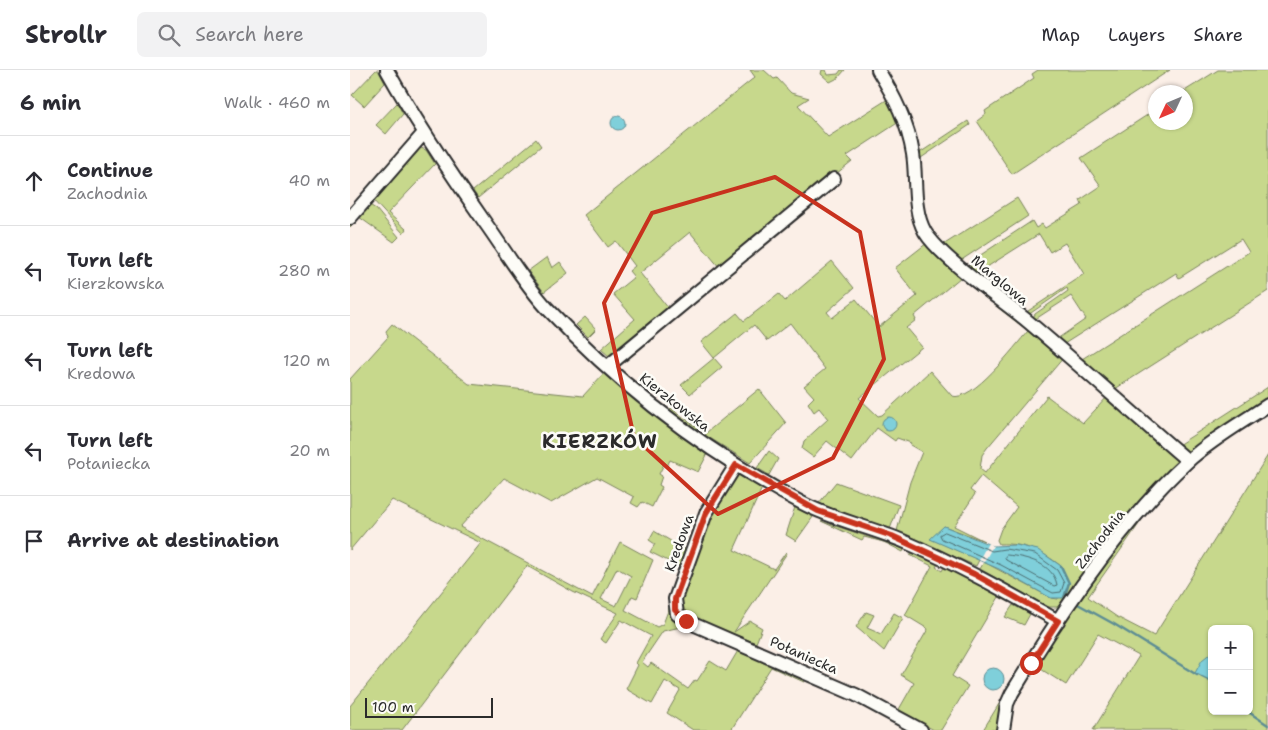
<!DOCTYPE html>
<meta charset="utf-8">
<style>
:root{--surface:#fff;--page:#f2f2f3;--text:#2b2b33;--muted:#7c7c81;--line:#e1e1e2}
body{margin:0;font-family:"Shantell Sans",sans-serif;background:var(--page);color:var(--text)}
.controls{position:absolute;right:15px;bottom:15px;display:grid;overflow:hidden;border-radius:8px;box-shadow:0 1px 4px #0004}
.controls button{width:45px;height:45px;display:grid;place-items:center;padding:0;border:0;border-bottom:1px solid var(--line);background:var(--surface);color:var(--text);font:25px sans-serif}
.compass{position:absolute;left:798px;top:15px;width:45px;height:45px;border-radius:50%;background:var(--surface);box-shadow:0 1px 4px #0004;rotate:226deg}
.scale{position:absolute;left:15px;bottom:12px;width:128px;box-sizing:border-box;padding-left:5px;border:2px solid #2b2b2b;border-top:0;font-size:14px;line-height:18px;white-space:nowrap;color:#2b2b2b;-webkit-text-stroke:4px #fdfcf7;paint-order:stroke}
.stop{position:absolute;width:15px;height:15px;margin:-11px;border:4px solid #c8321e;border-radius:50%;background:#fff}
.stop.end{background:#c8321e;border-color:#fff;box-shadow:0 1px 5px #0008}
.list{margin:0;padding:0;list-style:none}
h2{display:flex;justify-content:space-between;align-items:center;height:65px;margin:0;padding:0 20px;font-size:21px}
h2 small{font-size:16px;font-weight:400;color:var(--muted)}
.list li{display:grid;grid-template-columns:32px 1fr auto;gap:15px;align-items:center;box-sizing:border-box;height:90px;padding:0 20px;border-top:1px solid var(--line)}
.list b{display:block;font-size:19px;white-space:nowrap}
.list p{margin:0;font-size:16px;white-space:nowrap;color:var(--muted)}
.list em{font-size:16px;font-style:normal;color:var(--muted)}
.icon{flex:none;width:28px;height:28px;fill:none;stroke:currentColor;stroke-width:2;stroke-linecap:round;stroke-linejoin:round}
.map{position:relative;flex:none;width:918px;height:660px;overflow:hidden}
header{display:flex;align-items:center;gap:30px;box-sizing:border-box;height:70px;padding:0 25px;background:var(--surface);border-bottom:1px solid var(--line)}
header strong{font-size:24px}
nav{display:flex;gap:28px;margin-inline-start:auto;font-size:18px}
.search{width:350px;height:45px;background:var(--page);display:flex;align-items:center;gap:12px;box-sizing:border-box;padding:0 18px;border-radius:8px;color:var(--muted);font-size:19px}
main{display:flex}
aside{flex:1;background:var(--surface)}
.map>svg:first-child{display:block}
.green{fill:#c7d88c;stroke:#79825c;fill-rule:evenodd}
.water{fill:#7fcfda;stroke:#5d8d94}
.pier{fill:#fbefe7}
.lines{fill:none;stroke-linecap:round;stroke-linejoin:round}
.shore{stroke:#4d6d71;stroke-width:1}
.stream{stroke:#5d8d94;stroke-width:2.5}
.minor-casing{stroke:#2b2b2b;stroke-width:16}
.minor{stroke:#fdfcf7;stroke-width:12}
.route{stroke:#c8321e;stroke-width:6}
.marked{fill:none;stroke:#c8321e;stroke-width:4;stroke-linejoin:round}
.labels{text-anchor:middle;stroke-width:5;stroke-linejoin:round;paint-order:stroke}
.street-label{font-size:14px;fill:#2b2b2b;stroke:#fdfcf7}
.district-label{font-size:19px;font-weight:bold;letter-spacing:1px;fill:#2b2b2b;stroke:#fdfcf7}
</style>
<header>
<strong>Strollr</strong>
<div class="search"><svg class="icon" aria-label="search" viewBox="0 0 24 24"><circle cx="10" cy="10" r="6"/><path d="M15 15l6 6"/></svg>Search here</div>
<nav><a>Map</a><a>Layers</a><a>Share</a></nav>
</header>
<main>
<aside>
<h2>6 min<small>Walk · 460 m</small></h2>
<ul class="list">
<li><svg class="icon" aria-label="ahead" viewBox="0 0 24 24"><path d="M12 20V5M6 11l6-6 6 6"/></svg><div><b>Continue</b><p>Zachodnia</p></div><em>40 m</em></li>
<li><svg class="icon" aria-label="left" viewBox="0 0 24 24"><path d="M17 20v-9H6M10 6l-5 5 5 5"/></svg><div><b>Turn left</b><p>Kierzkowska</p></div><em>280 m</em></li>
<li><svg class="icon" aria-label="left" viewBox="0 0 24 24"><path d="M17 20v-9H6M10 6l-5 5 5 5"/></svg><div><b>Turn left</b><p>Kredowa</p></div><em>120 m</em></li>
<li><svg class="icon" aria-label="left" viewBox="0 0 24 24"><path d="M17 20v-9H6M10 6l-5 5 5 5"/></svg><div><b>Turn left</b><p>Połaniecka</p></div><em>20 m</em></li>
<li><svg class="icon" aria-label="arrive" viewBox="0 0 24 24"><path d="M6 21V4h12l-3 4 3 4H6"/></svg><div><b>Arrive at destination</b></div></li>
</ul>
</aside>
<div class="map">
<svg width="918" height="660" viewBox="0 0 918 660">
<rect width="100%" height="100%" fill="#fbefe7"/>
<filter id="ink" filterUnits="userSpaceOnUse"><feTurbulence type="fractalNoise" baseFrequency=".02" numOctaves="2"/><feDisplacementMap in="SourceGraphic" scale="10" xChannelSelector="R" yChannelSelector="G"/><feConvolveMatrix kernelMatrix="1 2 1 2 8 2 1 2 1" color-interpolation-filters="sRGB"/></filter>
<g filter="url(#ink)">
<!-- green -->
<path class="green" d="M 26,0 L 28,0 L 35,13 L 14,36 L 2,25 Z
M 400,0 L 414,0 L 424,9 L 427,8 L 441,23 L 459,28 L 448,35 L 478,67 L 538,29 L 538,22 L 549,52 L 497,86 L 502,91 L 370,198 L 340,162 L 290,203 L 319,239 L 260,287 L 251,279 L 285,249 L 263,224 L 284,207 L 279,201 L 285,196 L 266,171 L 258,177 L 234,145 L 405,7 Z
M 472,0 L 476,0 L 478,5 L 488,4 L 491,0 L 495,0 L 488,8 L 480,12 L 471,4 Z
M 688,0 L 820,0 L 662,104 L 627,51 L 636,44 L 635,41 L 684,8 L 682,4 Z
M 868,0 L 918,0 L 918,221 L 765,319 L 732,289 L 899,182 L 891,169 L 829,208 L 826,203 L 714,274 L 707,269 L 736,249 L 721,226 L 684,250 L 682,249 L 685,244 L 718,221 L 717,218 L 678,245 L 675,243 L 734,204 L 715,173 L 700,182 L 689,164 L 629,202 L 627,207 L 620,200 L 620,192 L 682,151 L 686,158 L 692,154 L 695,158 L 732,135 L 730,130 L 751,116 L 731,88 L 805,40 L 806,52 L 836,52 L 836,22 L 833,22 Z
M 47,33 L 53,44 L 36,64 L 26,55 Z
M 618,51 L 620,55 L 571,88 L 570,93 L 568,84 Z
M 186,69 L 191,76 L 128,128 L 123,121 Z
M 71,78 L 76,80 L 85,94 L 38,143 L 56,159 L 53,163 L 23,130 L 65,80 Z
M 667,128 L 678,146 L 610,191 C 591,180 577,162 572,141 L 579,157 L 593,175 Z
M 18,134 L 26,139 L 49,167 L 44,172 L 9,147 L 0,157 L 0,153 Z
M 577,173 L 611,207 L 564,246 L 566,250 L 556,258 L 572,277 L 509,328 L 528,346 L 532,345 L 580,301 L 602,326 C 622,333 665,276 678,261 L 619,215 L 625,213 L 714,287 L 637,378 L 632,385 L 630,399 L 635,403 L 697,326 L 733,353 L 758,326 L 830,393 L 708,537 L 698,537 L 630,499 L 634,492 L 701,528 L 708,529 L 711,496 C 692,481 674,473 649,474 L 647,470 L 651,459 L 667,437 L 631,406 L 620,420 L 625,424 L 604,456 L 634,471 L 594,456 L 581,469 L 629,490 L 626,496 L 547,461 L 560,412 L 572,382 L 560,375 L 561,373 L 547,368 L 545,371 L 527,358 L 502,391 L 477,371 L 463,387 L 452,379 L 454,371 L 478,349 L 469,338 L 464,342 L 458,333 L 464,327 L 454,316 L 475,299 L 440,253 L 417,271 L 404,255 L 364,288 L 372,297 L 340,324 L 331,315 L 364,288 L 351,272 L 387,243 L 394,251 L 429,224 L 435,231 L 482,191 L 504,218 L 477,242 L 482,248 L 506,229 L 529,257 L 567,226 L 545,198 Z
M 197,187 L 202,198 L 210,192 L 218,203 L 194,222 L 178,201 Z
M 235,247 L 246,259 L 238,267 L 226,255 Z
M 42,254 L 119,314 L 233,326 L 254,303 L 317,355 L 357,385 L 348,402 L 320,390 L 317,396 L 314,394 L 309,404 L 312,406 L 309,415 L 312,417 L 302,437 L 292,432 L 288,437 L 281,433 L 284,427 L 247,407 L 201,433 L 154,408 L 110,457 L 242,527 L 270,472 L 303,490 L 287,528 L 282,526 L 275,540 L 307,557 L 313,554 L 319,538 L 322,545 L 335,556 L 313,561 L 292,592 L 298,597 L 301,593 L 338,619 L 345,610 L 347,611 L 360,591 L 376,601 L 389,579 L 457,607 L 454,612 L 421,597 L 381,660 L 343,660 L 317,643 L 330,620 L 315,611 L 302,634 L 276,619 L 288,595 L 286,593 L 301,566 L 271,550 L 256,573 L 250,569 L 268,543 L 223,522 L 177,496 L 52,660 L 0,660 L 0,636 L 131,473 L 42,430 L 0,480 L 0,309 L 38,267 L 36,261 ZM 267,498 L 281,506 L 266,536 L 251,529 Z
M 918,317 L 918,331 L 839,383 L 828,375 Z
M 409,319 L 436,353 L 400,393 L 355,365 L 357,362 Z
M 321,338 L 345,356 L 352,355 L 346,360 L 319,340 Z
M 419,381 L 428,389 L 419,405 L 407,398 Z
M 918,385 L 918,660 L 743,660 L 789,586 L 748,564 L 716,615 L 686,596 L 670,620 L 669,626 L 667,622 L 743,508 L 798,441 L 738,527 L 767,547 L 804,566 ZM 862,559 L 899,559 L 899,641 L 862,641 Z
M 385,403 L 412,418 L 384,480 L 424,499 L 436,482 L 437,483 L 384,562 L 400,551 L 412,558 L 406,573 L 383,564 L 380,566 L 340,550 L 329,537 L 356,453 Z
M 486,412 L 549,435 L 540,459 L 490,442 L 469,433 Z
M 445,437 L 463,447 L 446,471 L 436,465 Z
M 471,451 L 554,479 L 553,482 L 534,472 L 514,467 L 512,470 Z
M 304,461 L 336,480 L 337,483 L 332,498 L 300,482 L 305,474 L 299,470 Z
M 562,482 L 588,494 L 586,497 L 592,501 L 594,497 L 660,530 L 659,532 L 649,527 L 602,606 L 618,616 L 591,660 L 584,660 L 548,641 L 564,613 L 551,605 L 578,559 L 555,545 L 582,496 L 560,485 Z
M 663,535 L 680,544 L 674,555 L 655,547 Z
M 516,542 L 524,545 L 517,558 L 531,564 L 544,543 L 553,548 L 534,581 L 506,557 Z
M 690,567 L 692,568 L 650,660 L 633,660 Z"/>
<!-- water -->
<path class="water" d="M261 53a7 7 0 1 1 14 0a7 7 0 1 1-14 0Z
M532 354a7 7 0 1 1 14 0a7 7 0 1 1-14 0Z
M 594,456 L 643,476 L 666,475 L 688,480 L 711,496 L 719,513 L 713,528 L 701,528 L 649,499 L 580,469 Z
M 862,582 L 862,612 L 845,603 L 852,590 Z
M632 609a11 11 0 1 1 22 0a11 11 0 1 1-22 0Z"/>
<!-- pier -->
<path class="pier" d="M 638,473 L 643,476 L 634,492 L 629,490 Z"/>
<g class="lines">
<!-- shore -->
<path class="shore" d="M 595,462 L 642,481 L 655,479 L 685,484 L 707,500 L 714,513 L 711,522 L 703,523 L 651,495 L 592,469 L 590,465 Z
M 657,485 C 676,487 703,493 707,515 L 704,516 L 656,490 L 655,487 Z"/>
<!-- stream -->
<path class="stream" d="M 711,496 L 719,513 L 715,525 L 718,528
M 726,533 L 764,554 L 847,605
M 852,607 L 862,612
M 897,641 L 918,655"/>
<!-- minor casing -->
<g class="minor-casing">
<path id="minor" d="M 37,0 C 67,54 101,104 136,154 C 156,182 174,213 197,238 C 270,316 357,383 452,433 C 484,450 520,457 553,471 C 607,494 657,522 708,551
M 528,0 C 544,26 558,53 563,84 C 567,108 562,139 575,162 C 591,188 649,228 675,249 C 730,295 783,344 838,391
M 0,148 L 74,63
M 258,296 L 484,109
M 386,395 L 356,443 L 325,529 L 327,544 L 336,551 L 506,625 L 571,660
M 653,660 L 657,634 L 662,623 C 709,545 770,453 837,392 C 861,370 891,353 918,335"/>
</g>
<!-- minor -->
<use href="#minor" class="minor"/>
</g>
</g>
<g class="lines" filter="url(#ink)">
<!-- route -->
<path class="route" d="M 336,551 L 325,540 L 325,529 L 356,443 L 386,395 L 468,441 L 542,466 L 624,504 L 708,551 L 681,593"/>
</g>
<!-- marked area -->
<path class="marked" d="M 425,107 L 510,162 L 534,289 L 483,388 L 368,444 L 284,367 L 254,233 L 302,143 Z"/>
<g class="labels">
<!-- street labels -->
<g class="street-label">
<text transform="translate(650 210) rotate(40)" y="5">Marglowa</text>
<text transform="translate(325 332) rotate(38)" y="5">Kierzkowska</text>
<text transform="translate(750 469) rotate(-52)" y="5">Zachodnia</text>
<text transform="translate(329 473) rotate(-70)" y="5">Kredowa</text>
<text transform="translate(454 585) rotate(24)" y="5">Połaniecka</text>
</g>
<!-- district labels -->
<g class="district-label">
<text x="250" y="378">KIERZKÓW</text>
</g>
</g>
</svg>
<div class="controls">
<button>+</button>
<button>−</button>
</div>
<svg class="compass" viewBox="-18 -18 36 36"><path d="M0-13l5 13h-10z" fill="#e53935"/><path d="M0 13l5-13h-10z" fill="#7c7c81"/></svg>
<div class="scale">100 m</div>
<div class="stop" style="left:681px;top:593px"></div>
<div class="stop end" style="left:336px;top:551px"></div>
</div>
</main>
